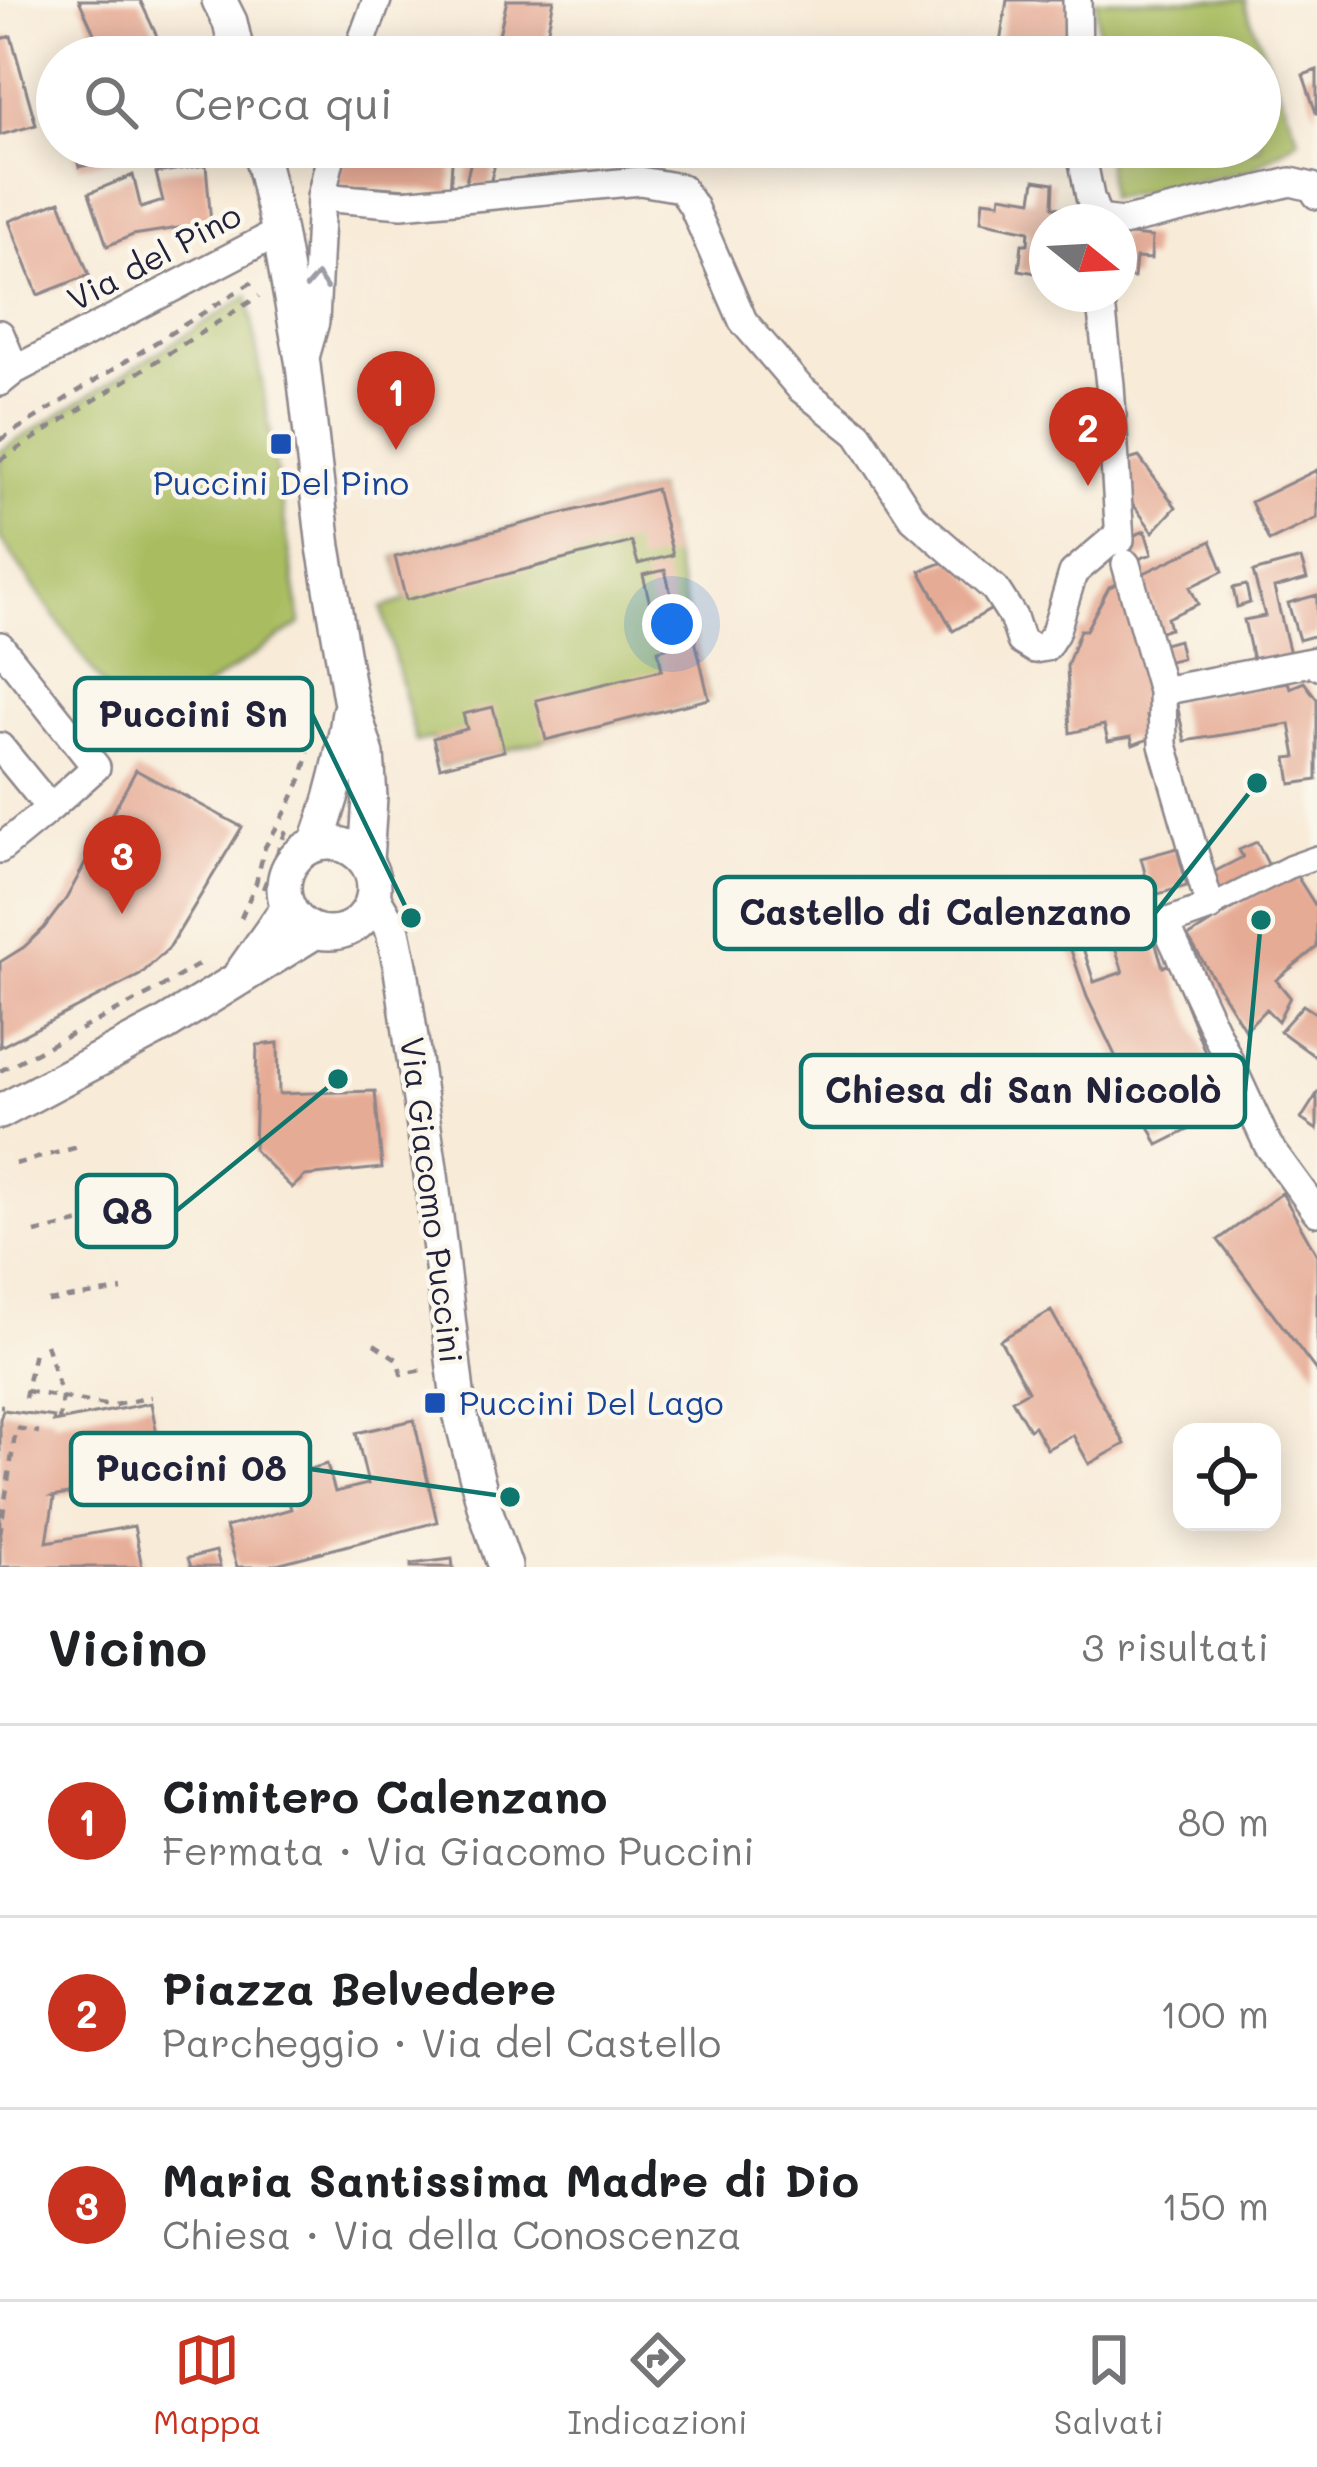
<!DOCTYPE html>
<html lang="it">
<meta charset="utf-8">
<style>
:root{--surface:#fff;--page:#f6f6f6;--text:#202124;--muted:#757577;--line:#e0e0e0;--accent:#c8321e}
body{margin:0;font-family:Mali,sans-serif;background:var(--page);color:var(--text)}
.controls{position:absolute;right:36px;bottom:36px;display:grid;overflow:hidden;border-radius:24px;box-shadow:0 6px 30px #0003}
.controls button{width:108px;height:108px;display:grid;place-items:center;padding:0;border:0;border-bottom:3px solid var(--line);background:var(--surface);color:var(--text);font:60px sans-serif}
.compass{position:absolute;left:1029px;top:204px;width:108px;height:108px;border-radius:50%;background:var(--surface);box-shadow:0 6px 30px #0003;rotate:108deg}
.you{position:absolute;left:672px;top:624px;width:42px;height:42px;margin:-30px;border:9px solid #fff;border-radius:50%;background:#1a73e8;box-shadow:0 0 0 18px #1a73e833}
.badge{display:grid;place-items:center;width:78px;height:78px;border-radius:50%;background:var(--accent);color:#fff;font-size:39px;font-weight:700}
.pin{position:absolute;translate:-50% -99px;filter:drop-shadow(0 3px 6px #0008)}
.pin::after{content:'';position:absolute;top:63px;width:42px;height:36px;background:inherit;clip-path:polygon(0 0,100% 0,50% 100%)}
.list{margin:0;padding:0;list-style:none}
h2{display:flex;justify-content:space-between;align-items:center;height:156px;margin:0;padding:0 48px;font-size:51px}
h2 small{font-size:39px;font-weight:400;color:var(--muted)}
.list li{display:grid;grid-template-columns:78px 1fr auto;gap:36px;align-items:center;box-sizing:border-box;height:192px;padding:0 48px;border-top:3px solid var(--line)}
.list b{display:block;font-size:45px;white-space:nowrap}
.list p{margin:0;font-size:39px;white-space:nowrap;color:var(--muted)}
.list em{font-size:39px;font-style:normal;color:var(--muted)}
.icon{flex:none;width:66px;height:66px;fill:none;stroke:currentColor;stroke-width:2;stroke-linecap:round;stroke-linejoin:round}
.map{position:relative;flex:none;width:1317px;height:1567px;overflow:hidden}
.search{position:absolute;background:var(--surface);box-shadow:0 6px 30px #0003;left:36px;right:36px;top:36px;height:132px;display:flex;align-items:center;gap:30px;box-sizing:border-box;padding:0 42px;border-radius:66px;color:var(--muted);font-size:45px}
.sheet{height:732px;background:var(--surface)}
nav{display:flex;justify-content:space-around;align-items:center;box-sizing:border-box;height:168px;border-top:3px solid var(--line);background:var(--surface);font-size:33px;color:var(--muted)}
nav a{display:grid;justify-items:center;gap:6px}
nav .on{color:var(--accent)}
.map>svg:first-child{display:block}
.green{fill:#a9bd61;stroke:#66704e;stroke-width:3}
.building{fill:#e6ab95;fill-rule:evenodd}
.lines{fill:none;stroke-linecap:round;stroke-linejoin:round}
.pedestrian-casing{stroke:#8d868a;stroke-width:26}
.minor-casing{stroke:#8d868a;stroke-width:32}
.tertiary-casing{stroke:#8d868a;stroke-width:38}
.path{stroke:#8d868a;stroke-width:4.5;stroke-dasharray:9 9;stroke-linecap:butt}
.pedestrian{stroke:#fff;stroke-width:21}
.minor{stroke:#fff;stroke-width:27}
.tertiary{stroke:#fff;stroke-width:33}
.oneway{stroke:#9c9ca7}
.transit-dot{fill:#1a4fb4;stroke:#fbf7ec;stroke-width:4.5}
.labels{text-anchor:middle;stroke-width:9;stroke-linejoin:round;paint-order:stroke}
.street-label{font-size:33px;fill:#22223b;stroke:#fbf7ec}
.transit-label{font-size:33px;fill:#164399;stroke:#fbf7ec}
.leader{fill:none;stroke:#0f766e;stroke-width:4.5}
.callout-dot{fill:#0f766e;stroke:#fbf7ec;stroke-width:4.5}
.callout{fill:#fbf7ec;stroke:#0f766e;stroke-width:4.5}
.callout-label{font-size:36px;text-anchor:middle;font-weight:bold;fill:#22223b}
</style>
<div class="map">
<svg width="1317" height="1567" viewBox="0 0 1317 1567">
<rect width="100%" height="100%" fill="#fbf7ec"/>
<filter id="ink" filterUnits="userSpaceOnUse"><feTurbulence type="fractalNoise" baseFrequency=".00833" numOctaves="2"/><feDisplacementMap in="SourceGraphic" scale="24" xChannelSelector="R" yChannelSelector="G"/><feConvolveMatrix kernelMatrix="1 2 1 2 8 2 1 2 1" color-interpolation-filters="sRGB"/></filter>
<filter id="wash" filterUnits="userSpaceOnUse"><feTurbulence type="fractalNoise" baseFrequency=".004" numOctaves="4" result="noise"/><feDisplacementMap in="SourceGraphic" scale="48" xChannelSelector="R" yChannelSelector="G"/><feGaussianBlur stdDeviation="2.7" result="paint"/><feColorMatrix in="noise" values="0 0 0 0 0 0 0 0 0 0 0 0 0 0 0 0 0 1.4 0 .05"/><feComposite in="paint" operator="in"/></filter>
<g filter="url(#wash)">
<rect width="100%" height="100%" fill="#f8ebd8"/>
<!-- green -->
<path class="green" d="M 1096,0 L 1246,0 L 1246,7 L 1299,139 L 1247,172 L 1109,198 L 1106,147 L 1260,147 L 1260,57 L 1100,57 Z
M 248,296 L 301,623 L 137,734 L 0,538 L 0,451 Z
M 656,489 L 709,699 L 440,767 L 433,738 L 416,742 L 382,608 L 406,600 L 395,557 Z"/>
<g id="blocks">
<!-- building -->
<path class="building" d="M 79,0 L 140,0 L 163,49 L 146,57 L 105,57 Z
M 507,0 L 554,0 L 542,57 L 494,57 Z
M 1007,0 L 1069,0 L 1070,57 L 1038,57 L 1000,43 Z
M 11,36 L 36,125 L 0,135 L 0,39 Z
M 1317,70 L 1317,113 L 1316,113 L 1303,75 Z
M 74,147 L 137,147 L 138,153 L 79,167 Z
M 344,147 L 453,147 L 450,192 L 337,184 Z
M 474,147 L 499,147 L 489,188 L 466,182 Z
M 206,165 L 211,223 L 133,235 L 107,246 L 89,193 L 133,175 L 141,208 L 163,201 L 156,173 Z
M 1035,180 L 1054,183 L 1053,207 L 1094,213 L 1094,222 L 1047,222 L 1047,275 L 1019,270 L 1022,244 L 1028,244 L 1029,231 L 981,221 L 983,200 L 1000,202 L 1001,195 L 1032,200 Z
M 60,201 L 89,275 L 38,295 L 9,221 Z
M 1119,234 L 1152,237 L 1151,259 L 1136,258 L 1134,278 L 1119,277 Z
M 1139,457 L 1176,507 L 1153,532 L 1125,493 L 1122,462 Z
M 1317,470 L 1317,518 L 1269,541 L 1251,502 Z
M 656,489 L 673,555 L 638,564 L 632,542 L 406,600 L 395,557 Z
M 1145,531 L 1152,554 L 1120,566 L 1114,543 Z
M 1211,541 L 1223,571 L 1190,587 L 1198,604 L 1167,618 L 1170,629 L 1160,631 L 1142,574 Z
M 955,558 L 997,606 L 953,631 L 920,571 Z
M 1301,559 L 1307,579 L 1274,588 L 1291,658 L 1254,664 L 1244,620 L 1265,616 L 1253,572 Z
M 665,570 L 680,632 L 658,637 L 643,575 Z
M 1127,580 L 1157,712 L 1147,715 L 1151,738 L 1133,745 L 1131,737 L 1108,741 L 1104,725 L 1070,733 L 1067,666 L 1080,630 L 1086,630 L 1109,587 Z
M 1246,585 L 1250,603 L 1237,607 L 1233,588 Z
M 1317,595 L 1317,635 L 1299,640 L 1288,603 Z
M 695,640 L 709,699 L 546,740 L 536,700 L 662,670 L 658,650 Z
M 1178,640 L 1182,658 L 1165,662 L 1160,645 Z
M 1288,682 L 1290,688 L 1304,682 L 1317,699 L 1317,780 L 1291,784 L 1287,758 L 1296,757 L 1290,724 L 1185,741 L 1176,700 Z
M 493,707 L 504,751 L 440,767 L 433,738 L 467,729 L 463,714 Z
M 136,770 L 242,827 L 169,948 L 140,975 L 0,1047 L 0,962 L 24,947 L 44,928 L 66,899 Z
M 1257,842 L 1271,870 L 1218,897 L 1208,875 L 1243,857 L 1239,850 Z
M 1177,848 L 1187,886 L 1151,896 L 1141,858 Z
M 1293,870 L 1317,908 L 1317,947 L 1276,980 L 1290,997 L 1278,1021 L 1266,1009 L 1245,1030 L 1188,937 Z
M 1085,902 L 1086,913 L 1130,904 L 1134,922 L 1146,914 L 1163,967 L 1170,964 L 1228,1110 L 1158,1145 L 1087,997 L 1062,924 L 1061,908 ZM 1110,932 L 1123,972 L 1094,982 L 1081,942 Z
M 1303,1005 L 1317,1014 L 1317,1058 L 1280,1031 Z
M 278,1043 L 279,1094 L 375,1091 L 382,1168 L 305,1176 L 292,1188 L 254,1150 L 257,1045 Z
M 1317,1094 L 1317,1130 L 1301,1119 Z
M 1282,1193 L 1317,1255 L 1317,1372 L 1218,1240 Z
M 1051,1311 L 1125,1444 L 1089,1464 L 1073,1435 L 1047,1449 L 1034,1426 L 1029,1429 L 1012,1400 L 1028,1391 L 1000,1340 Z
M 151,1403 L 165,1476 L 52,1497 L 54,1498 L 47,1542 L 134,1526 L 142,1567 L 0,1567 L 0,1419 L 3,1410 L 54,1417 L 53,1422 Z
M 414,1420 L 437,1522 L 265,1567 L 237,1567 L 226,1527 L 291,1509 L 282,1477 L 327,1464 L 335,1492 L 368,1484 L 356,1433 Z
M 216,1551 L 220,1567 L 191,1567 L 188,1558 Z
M 452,1559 L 453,1567 L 411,1567 L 411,1564 Z"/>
</g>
</g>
<g filter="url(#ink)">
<use href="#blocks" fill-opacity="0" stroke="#8d868a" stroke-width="3"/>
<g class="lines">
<!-- pedestrian casing -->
<g class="pedestrian-casing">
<path id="pedestrian" d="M 1210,907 L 1289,867 L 1317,857"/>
</g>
<!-- minor casing -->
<g class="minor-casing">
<path id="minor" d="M 1077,0 L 1078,57
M 356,57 L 377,0
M 1080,147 L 1090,197 L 1099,222
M 321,197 L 402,204 L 640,181 L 681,188 L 693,206 L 743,321 L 800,388 L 858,434 L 913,518 L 995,589 L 1013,617 L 1021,641 L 1034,649 L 1046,647 L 1055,633 L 1073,573 L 1119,534
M 1099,219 L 1122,222 L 1291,182 L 1312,187 L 1317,195
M 1100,294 L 1110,385 L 1120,540
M 0,334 L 15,370
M 304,361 L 315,322 L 321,197 L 333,147
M 0,382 L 15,370 L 279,232
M 1126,564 L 1162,691 L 1163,745 L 1210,907 L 1165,923 L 1268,1145 L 1317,1212
M 0,646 L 96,767 L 50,808 L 0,747
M 1162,691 L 1316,661 L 1317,665
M 0,849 L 50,808"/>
</g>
<!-- tertiary casing -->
<g class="tertiary-casing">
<path id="tertiary" d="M 219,0 L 230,22 L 238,57
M 259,147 L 279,232 L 303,365 L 324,547 L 350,699 L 367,754 L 370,797 L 366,861
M284 888a45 45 0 1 1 90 0a45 45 0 1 1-90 0Z
M 316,845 C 332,801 343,758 349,712
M 373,897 L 393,931 L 401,970 L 431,1175 L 459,1409 L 485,1509 L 505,1567
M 240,975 L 288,907
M 0,1112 L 164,1025 L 316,931"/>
</g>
<!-- path -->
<path class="path" d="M 0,440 L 254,281
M 0,460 L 259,296
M 263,889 L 287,828
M 241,918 L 256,883 L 265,847 L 288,808 L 302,777 L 309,752
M 0,1071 L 151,993 L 203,962
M 15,1164 L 82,1146
M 35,1233 L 102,1217
M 48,1301 L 122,1290
M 46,1344 L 62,1397 L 59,1421
M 374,1344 L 398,1360 L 401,1374 L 423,1370
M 26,1391 L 110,1406 L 151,1397
M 25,1398 L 34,1351
M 0,1406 L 3,1406
M 0,1534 L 16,1428 L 39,1432"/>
<!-- pedestrian -->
<use href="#pedestrian" class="pedestrian"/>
<!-- minor -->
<use href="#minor" class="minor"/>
<!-- tertiary -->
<use href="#tertiary" class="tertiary"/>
</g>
<!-- one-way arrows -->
<defs><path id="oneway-chevron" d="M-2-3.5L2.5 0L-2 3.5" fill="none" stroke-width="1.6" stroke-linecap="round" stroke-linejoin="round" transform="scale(3)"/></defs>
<use class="oneway" href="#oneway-chevron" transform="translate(317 282) rotate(-87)"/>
</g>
<!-- markers -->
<g class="transit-dot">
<rect x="269" y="432" width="24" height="24" rx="6"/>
<rect x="423" y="1391" width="24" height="24" rx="6"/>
</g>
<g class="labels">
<!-- street labels -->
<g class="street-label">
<text transform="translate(154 257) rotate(-28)" y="12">Via del Pino</text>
<text transform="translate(432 1200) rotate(83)" y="12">Via Giacomo Puccini</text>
</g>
<!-- transit labels -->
<g class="transit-label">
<text x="281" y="495">Puccini Del Pino</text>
<text x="459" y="1415" text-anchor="start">Puccini Del Lago</text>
</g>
</g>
<!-- callouts -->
<path class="leader" d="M411 918L312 714M1257 783L1155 913M1261 920L1245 1091M338 1079L176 1211M510 1497L310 1469"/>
<g class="callout-dot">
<circle cx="411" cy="918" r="12"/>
<circle cx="1257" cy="783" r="12"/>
<circle cx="1261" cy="920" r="12"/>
<circle cx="338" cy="1079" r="12"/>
<circle cx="510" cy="1497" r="12"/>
</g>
<g class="callout">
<rect x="75" y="678" width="237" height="72" rx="12"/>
<rect x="715" y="877" width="440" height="72" rx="12"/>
<rect x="801" y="1055" width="444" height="72" rx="12"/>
<rect x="77" y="1175" width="99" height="72" rx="12"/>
<rect x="71" y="1433" width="239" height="72" rx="12"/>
</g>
<g class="callout-label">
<text x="193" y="727">Puccini Sn</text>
<text x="935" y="925">Castello di Calenzano</text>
<text x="1023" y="1103">Chiesa di San Niccolò</text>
<text x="127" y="1224">Q8</text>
<text x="191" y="1481">Puccini 08</text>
</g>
</svg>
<div class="controls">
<button><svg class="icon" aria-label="locate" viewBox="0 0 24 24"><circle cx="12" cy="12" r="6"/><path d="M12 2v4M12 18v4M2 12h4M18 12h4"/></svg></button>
</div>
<svg class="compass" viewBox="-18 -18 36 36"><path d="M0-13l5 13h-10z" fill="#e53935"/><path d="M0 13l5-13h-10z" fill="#757577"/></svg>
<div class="you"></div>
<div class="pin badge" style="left:396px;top:450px">1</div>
<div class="pin badge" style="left:1088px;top:486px">2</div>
<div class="pin badge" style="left:122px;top:914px">3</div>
<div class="search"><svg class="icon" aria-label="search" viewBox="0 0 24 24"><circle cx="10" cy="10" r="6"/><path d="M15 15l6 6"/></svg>Cerca qui</div>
</div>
<section class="sheet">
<h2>Vicino<small>3 risultati</small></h2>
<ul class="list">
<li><span class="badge">1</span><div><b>Cimitero Calenzano</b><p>Fermata · Via Giacomo Puccini</p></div><em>80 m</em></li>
<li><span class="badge">2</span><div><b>Piazza Belvedere</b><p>Parcheggio · Via del Castello</p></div><em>100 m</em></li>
<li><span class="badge">3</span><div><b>Maria Santissima Madre di Dio</b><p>Chiesa · Via della Conoscenza</p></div><em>150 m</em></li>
</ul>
</section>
<nav>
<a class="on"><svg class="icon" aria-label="map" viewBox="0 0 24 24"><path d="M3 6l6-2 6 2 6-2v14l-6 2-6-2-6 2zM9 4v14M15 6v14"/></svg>Mappa</a>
<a><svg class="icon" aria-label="directions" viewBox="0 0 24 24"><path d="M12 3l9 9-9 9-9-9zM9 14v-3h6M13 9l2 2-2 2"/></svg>Indicazioni</a>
<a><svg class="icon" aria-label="saved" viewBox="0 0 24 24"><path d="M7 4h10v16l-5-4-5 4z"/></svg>Salvati</a>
</nav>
